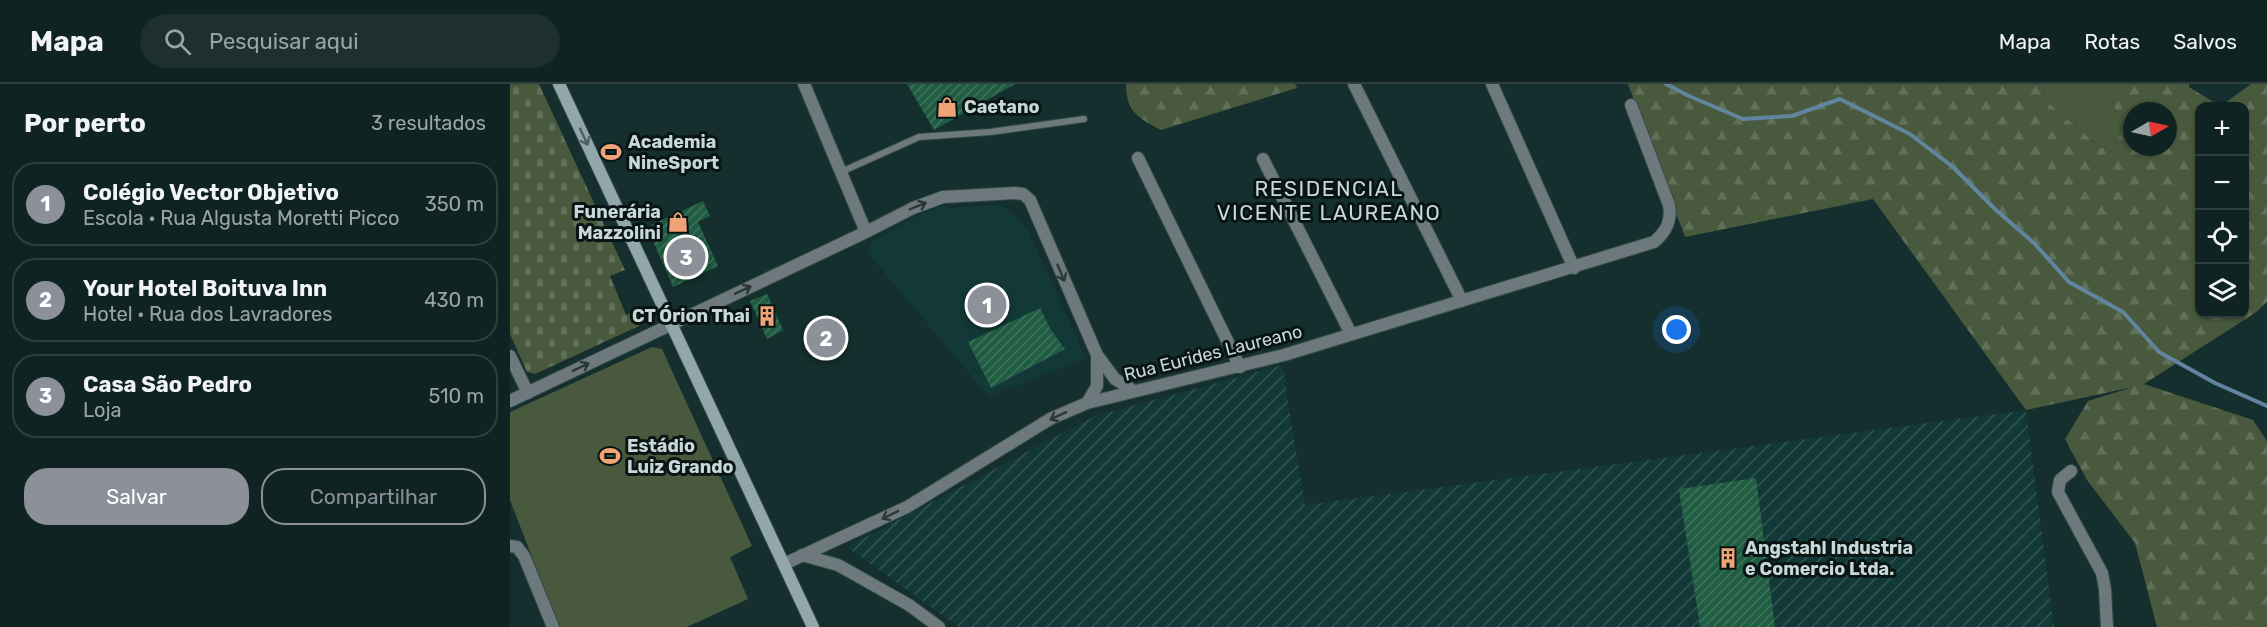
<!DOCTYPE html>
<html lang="pt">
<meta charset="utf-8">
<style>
:root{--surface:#0f2322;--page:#1d2f2f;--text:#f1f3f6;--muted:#9ba4a5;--line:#2f4040;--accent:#8c9099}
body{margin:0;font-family:Rubik,sans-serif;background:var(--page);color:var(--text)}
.controls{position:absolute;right:18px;top:18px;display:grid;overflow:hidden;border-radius:12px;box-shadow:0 2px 4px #0004}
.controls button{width:54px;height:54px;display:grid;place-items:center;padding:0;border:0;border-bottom:2px solid var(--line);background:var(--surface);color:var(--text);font:30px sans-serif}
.compass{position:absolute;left:1613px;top:18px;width:54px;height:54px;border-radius:50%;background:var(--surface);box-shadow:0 2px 4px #0004;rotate:81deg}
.you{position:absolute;left:1167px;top:246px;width:21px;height:21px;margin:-15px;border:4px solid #fff;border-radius:50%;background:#1a73e8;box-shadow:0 0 0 9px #1a73e833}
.badge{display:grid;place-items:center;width:39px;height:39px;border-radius:50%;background:var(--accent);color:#fff;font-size:20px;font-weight:700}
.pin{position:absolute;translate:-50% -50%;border:3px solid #fff;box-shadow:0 2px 6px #0006}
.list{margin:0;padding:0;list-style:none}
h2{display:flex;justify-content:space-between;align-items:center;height:78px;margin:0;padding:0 24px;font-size:26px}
h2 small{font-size:20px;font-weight:400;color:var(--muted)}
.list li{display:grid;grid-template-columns:39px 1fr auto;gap:18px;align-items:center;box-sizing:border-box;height:84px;margin:0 12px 12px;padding:0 12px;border:2px solid var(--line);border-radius:24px}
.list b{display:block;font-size:22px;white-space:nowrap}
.list p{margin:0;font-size:20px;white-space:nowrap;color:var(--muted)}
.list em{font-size:20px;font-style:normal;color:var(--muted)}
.actions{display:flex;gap:12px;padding:18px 24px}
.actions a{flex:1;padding:14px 0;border:2px solid var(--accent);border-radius:24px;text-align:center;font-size:21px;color:var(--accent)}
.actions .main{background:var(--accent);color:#fff}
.icon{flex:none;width:33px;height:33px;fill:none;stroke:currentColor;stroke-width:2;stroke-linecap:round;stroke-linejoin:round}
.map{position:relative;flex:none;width:1757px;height:543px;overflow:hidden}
header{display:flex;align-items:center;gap:36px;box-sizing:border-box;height:84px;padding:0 30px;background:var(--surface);border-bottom:2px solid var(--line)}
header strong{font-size:28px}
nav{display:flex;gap:33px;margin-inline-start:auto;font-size:21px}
.search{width:420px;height:54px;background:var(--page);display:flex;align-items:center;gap:15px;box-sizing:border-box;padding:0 21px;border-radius:33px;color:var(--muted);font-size:22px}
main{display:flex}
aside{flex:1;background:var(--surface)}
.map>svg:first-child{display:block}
.built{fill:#123937}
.industrial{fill:url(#industrial-furrows)}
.green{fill:#48593d}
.forest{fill:url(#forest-firs);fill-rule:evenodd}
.cemetery{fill:url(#cemetery-stones)}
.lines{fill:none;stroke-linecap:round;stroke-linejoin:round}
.stream{stroke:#61859e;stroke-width:4}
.building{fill:url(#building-hatch)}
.service-casing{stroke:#314a48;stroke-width:8}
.minor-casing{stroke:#314a48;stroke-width:14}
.secondary-casing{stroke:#314a48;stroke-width:14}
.service{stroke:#6d797c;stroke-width:6}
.minor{stroke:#6d797c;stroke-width:12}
.secondary{stroke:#93a6ac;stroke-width:12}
.oneway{stroke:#4e5e60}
.oneway2{stroke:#2c3838}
.labels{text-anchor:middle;stroke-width:6;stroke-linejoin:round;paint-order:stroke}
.poi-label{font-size:18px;font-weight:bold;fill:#c9d8d7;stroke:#091514;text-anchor:start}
.street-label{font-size:18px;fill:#c9d8d7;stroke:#091514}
.quarter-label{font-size:21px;letter-spacing:1.5px;fill:#c9d8d7;stroke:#091514}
</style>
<header>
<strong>Mapa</strong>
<div class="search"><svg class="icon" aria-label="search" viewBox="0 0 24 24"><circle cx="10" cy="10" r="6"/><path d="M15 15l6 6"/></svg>Pesquisar aqui</div>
<nav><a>Mapa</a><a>Rotas</a><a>Salvos</a></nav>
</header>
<main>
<aside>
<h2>Por perto<small>3 resultados</small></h2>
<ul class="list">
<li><span class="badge">1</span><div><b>Colégio Vector Objetivo</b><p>Escola · Rua Algusta Moretti Picco</p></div><em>350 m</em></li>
<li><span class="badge">2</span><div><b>Your Hotel Boituva Inn</b><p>Hotel · Rua dos Lavradores</p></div><em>430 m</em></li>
<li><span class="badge">3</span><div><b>Casa São Pedro</b><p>Loja</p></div><em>510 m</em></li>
</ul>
<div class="actions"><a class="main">Salvar</a><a>Compartilhar</a></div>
</aside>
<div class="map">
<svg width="1757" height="543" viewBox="0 0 1757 543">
<defs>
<pattern id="industrial-furrows" width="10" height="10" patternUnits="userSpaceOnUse" patternTransform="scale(1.5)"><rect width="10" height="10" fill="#123937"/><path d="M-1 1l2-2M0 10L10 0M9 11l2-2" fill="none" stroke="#335553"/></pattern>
<pattern id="forest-firs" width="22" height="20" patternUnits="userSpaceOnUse" patternTransform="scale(1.5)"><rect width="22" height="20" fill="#48593d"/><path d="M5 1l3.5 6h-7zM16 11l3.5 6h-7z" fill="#617058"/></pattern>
<pattern id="cemetery-stones" width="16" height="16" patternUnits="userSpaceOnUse" patternTransform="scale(1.5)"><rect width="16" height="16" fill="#48593d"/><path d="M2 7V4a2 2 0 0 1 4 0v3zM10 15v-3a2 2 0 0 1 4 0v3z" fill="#617058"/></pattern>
<pattern id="building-hatch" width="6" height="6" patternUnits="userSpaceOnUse" patternTransform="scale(1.5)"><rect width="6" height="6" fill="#1f5c42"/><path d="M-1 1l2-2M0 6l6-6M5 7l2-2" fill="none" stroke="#3e735d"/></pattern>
</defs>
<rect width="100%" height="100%" fill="#142f2d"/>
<!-- built -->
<path class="built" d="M 488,120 L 504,130 L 519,149 L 576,274 L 479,313 L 357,168 L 362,158 L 405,133 L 433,121 L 442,124 Z"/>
<!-- industrial -->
<path class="industrial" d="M 772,281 L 795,421 L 1516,326 L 1544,543 L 449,543 L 337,463 L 585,332 Z"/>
<!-- green -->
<path class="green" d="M 1530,0 L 1597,0 L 1612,47 L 1605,63 L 1591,64 L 1539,19 Z
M 142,263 L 152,265 L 242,462 L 220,473 L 238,515 L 177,543 L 49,543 L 0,416 L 0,328 Z"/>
<!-- forest -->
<path class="forest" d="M 616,0 L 785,0 L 787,4 L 651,46 C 628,34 616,27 616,0 Z
M 1118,0 L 1530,0 L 1539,19 L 1591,64 L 1605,62 L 1612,47 L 1597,0 L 1679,0 L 1679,3 L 1710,22 L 1690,22 L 1690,230 L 1734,230 L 1734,22 L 1711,22 L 1741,0 L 1757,0 L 1757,218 L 1745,229 L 1634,300 L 1743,336 L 1757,357 L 1757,543 L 1647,543 L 1625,459 L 1577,396 L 1555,355 L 1578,317 L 1623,303 L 1516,326 L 1363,115 L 1175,153 ZM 1622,27 L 1658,27 L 1658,63 L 1622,63 Z"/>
<!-- cemetery -->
<path class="cemetery" d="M 0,0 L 29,0 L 115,186 L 100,192 L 116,231 L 130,225 L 138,231 L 129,242 L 25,290 L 17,288 L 0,250 Z"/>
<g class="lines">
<!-- stream -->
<path class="stream" d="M 1156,0 L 1179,12 L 1233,35 L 1282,32 L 1330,15 L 1400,50 L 1443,83 L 1486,126 L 1524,159 L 1559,198 L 1613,228 L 1649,268 L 1705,299 L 1757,322"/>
</g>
<!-- building -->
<path class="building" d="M 397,0 L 505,0 L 424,46 Z
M 193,117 L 200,132 L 188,138 L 208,182 L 163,203 L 137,143 Z
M 257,210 L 273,246 L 257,255 L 240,217 Z
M 530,224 L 541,246 L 555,265 L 481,304 L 458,258 Z
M 1246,394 L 1265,543 L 1190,543 L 1169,405 Z"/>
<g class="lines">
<!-- service casing -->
<g class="service-casing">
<path id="service" d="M 331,88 L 409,53 L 480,48 L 574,35"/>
</g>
<!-- minor casing -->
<g class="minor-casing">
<path id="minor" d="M 294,0 L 356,148
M 844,0 L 952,217
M 982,0 L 1064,184
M 628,74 L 730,283
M 753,75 L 841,250
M 0,272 L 18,309
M 0,317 L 356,148 L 403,124 L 433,113 L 505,109 L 513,110 L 520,116 L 587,271 L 605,295 L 624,307
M 577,319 L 587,302 L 587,272
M 1561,387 L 1550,396 L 1548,408 L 1592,489 L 1595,505 L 1597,543
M 0,462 L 7,463 L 14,472 L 43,543
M 292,471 L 328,481 L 399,521 L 429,543
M 274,480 L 397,423 L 540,335 L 577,319 L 774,271 L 1144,158 C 1156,148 1162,137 1159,121 L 1121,21"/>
</g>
<!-- secondary casing -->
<g class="secondary-casing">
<path id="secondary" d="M 49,0 L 303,543"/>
</g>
<!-- service -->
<use href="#service" class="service"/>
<!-- minor -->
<use href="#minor" class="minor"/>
<!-- secondary -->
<use href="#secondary" class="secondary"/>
</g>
<!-- one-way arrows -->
<defs><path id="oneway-shaft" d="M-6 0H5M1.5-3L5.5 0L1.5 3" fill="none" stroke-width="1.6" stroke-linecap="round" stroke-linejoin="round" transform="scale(1.5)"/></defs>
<use class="oneway" href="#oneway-shaft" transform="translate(74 53) rotate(65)"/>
<g class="oneway2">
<use href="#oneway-shaft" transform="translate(408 122) rotate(-22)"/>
<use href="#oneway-shaft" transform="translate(551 189) rotate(67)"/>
<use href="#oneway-shaft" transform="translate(233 206) rotate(-25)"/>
<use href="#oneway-shaft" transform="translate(71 283) rotate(-26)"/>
<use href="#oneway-shaft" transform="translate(548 332) rotate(155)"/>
<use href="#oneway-shaft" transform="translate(380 431) rotate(154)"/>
</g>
<!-- icons -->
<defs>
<g id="shop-bare" transform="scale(1.62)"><path d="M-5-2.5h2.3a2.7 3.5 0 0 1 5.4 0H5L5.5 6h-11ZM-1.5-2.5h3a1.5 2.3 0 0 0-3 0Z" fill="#efa377" stroke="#091514" stroke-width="2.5" paint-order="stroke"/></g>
<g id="stadium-bare" transform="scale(1.62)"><path d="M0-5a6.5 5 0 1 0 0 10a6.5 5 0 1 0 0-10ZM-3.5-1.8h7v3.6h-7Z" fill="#efa377" stroke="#091514" stroke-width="2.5" paint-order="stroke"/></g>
<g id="building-bare" transform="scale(1.62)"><path d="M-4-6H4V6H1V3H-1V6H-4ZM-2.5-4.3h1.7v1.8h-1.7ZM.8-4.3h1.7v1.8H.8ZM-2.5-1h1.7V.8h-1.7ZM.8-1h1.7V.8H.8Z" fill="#efa377" stroke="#091514" stroke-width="2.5" paint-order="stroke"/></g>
</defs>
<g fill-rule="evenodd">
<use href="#shop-bare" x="437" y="23"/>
<use href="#stadium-bare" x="101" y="68"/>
<use href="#shop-bare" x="168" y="138"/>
<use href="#building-bare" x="257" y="232"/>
<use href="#stadium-bare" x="100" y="372"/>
<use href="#building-bare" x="1218" y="474"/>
</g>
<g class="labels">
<!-- poi labels -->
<g class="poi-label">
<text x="454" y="29">Caetano</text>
<text x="118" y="64">Academia<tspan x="118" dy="21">NineSport</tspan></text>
<text x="151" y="134" text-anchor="end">Funerária<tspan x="151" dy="21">Mazzolini</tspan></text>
<text x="240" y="238" text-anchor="end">CT Órion Thai</text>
<text x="117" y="368">Estádio<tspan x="117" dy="21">Luiz Grando</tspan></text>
<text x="1235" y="470">Angstahl Industria<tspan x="1235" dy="21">e Comercio Ltda.</tspan></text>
</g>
<!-- street labels -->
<g class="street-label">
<text transform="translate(703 269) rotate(-14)" y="6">Rua Eurides Laureano</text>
</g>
<!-- quarter labels -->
<g class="quarter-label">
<text x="819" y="112">RESIDENCIAL<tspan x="819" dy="24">VICENTE LAUREANO</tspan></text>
</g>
</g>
</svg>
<div class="controls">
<button>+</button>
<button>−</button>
<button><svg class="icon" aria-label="locate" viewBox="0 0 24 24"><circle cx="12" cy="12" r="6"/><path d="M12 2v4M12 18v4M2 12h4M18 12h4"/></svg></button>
<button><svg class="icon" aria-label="layers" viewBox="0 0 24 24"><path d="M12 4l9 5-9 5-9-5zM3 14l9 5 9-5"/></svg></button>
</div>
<svg class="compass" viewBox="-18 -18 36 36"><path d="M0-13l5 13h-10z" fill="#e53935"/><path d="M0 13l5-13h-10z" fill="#9ba4a5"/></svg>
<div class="you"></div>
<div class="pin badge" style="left:477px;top:221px">1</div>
<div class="pin badge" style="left:316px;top:254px">2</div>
<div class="pin badge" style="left:176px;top:173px">3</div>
</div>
</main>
